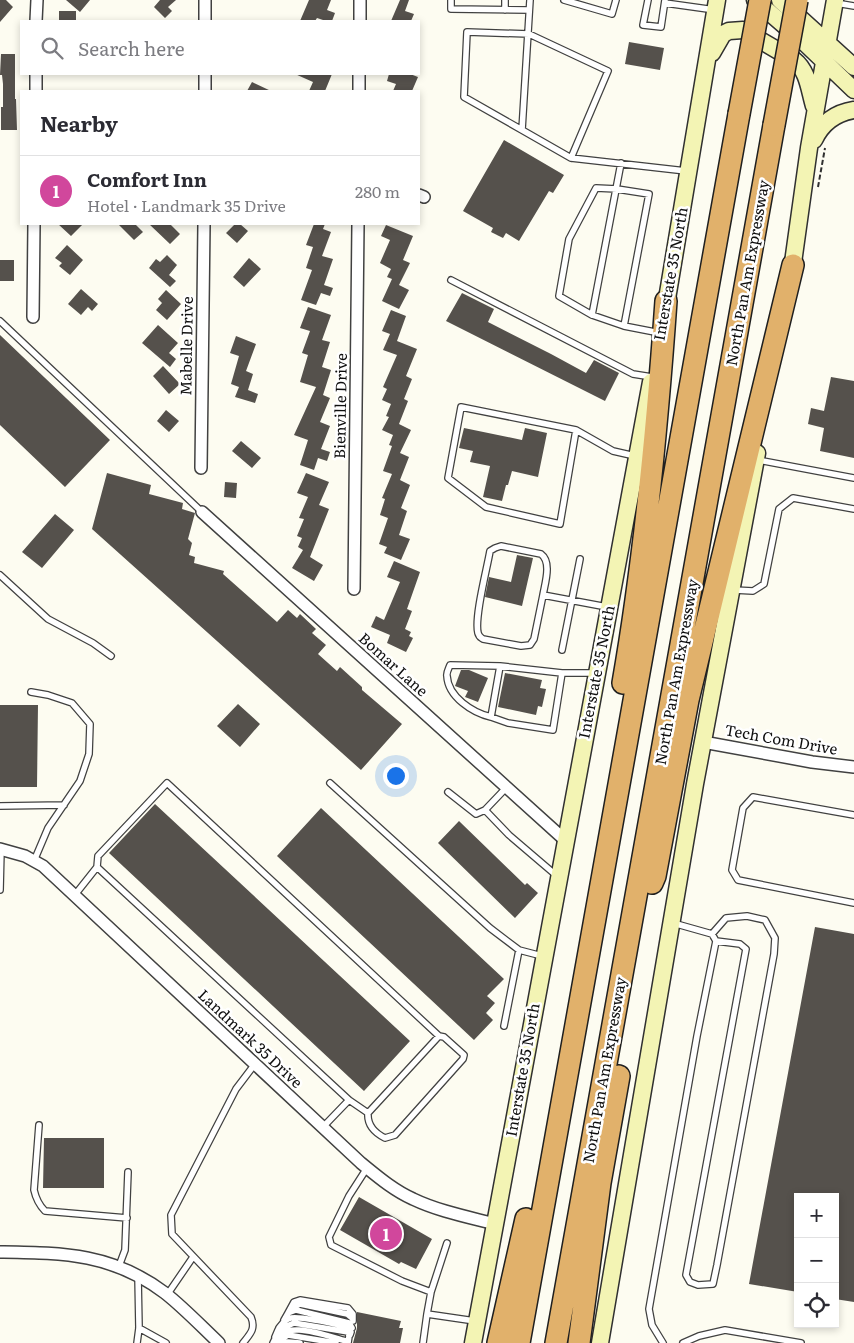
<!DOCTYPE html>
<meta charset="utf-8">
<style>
:root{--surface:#fff;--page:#f2f2f3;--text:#2b2b33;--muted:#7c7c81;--line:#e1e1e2;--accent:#111827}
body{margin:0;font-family:Literata,serif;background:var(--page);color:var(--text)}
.controls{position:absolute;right:15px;bottom:15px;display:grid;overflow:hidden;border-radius:0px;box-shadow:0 2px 8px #0003}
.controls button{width:45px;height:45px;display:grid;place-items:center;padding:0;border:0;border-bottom:1px solid var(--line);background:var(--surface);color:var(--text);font:25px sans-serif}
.you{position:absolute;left:395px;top:775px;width:18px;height:18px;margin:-12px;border:4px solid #fff;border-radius:50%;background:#1a73e8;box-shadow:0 0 0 8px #1a73e833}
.badge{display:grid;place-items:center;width:32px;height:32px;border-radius:50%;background:var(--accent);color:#fff;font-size:16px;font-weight:700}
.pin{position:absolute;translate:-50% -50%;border:2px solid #fff;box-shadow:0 1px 5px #0006}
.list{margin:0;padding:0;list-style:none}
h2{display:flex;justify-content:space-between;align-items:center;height:65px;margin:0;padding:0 20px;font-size:21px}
h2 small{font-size:16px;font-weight:400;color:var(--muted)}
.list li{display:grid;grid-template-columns:32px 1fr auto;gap:15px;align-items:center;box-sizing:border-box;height:70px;padding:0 20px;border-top:1px solid var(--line)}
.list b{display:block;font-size:19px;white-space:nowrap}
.list p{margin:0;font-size:16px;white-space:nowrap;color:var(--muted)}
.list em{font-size:16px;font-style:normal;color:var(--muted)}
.icon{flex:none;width:28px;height:28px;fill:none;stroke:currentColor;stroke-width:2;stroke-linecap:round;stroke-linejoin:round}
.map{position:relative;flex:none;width:854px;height:1343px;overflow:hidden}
.search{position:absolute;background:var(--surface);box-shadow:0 2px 8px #0003;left:20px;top:20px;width:400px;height:55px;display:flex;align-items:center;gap:12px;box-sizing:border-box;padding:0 18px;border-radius:0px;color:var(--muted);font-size:19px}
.panel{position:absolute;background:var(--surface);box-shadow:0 2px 8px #0003;left:20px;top:90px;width:400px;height:135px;border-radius:0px}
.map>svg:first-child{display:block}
.building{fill:#55514c}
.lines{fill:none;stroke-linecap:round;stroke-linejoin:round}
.service-casing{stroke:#414141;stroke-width:8}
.minor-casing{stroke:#414141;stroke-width:14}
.secondary-casing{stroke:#303030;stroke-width:19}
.motorway-casing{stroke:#1f1f1f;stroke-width:24}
.path{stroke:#303030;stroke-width:2;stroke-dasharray:5 2.5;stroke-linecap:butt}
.service{stroke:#fff;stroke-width:5.5}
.minor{stroke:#fff;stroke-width:11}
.secondary{stroke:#f3f4b4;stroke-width:16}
.motorway{stroke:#e1b16b;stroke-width:21}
.motorway-bridge-casing{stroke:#1f1f1f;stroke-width:24;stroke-linecap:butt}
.motorway-bridge{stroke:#e1b16b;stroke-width:21}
.labels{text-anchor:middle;stroke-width:5;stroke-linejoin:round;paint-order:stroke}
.street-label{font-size:15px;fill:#0e0e0e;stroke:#fff}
</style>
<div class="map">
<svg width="854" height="1343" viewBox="0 0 854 1343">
<rect width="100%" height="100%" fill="#fdfcf1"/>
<!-- building -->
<path class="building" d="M 0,0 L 6,0 L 13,7 L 0,22 Z
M 66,0 L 90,0 L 80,12 Z
M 160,0 L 176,0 L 168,7 L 172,11 L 165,18 L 154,7 Z
M 309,0 L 331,0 L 327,10 L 335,13 L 332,21 L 326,21 L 317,18 L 315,21 L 300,21 Z
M 400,0 L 409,0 L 405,11 L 414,14 L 411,21 L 391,21 Z
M 59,11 L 76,11 L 76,21 L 59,21 Z
M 629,42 L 664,48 L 660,70 L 625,64 Z
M 1,54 L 15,54 L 15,99 L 16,99 L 17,130 L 1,130 L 1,107 L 3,107 L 3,84 L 2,75 L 0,75 Z
M 295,74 L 332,74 L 325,91 L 309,91 L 313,82 Z
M 389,74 L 410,74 L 418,77 L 412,91 L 393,91 L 396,84 L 387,81 Z
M 252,82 L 271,91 L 247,91 Z
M 504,140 L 564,175 L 553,193 L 549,191 L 519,241 L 506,233 L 503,238 L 491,232 L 493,228 L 463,211 Z
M 58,224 L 83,224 L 71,236 Z
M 118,224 L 135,224 L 143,232 L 134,240 Z
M 149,224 L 170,224 L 180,234 L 170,244 Z
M 235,224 L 240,224 L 248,231 L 237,243 L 226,233 Z
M 314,224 L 325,224 L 323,229 L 331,232 L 322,256 L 333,259 L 324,285 L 333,288 L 330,296 L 321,293 L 316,305 L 301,300 L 312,270 L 306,268 L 313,247 L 306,245 Z
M 386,225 L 413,236 L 403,260 L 410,263 L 399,285 L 409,290 L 399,309 L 382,301 L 392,279 L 387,277 L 391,269 L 380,263 L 390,240 L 381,236 Z
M 67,245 L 83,260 L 70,275 L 59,266 L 62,263 L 55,258 Z
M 167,255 L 177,265 L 169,275 L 176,281 L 170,287 L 149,268 L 156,259 L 160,262 Z
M 249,258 L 261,269 L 244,287 L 233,277 Z
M 0,260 L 14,260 L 14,281 L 0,281 Z
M 81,289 L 98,304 L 92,311 L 88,307 L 81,315 L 68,304 Z
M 166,290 L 181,304 L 167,320 L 156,310 L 162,303 L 158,299 Z
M 462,293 L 494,309 L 488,322 L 551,354 L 586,373 L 594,360 L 619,373 L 605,401 L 446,321 Z
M 308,307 L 331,315 L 322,340 L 330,342 L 322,367 L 331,370 L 323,395 L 330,398 L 320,422 L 330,426 L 321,449 L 330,452 L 327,461 L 318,458 L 314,470 L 300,465 L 308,440 L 294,435 L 316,387 L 300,382 L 308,355 L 302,353 L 310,331 L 300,328 Z
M 391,310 L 406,316 L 397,341 L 417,349 L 406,376 L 412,379 L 404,399 L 408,401 L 399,424 L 411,430 L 400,453 L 409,457 L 400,480 L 410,485 L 401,508 L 407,511 L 399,535 L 410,539 L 401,560 L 384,553 L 387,547 L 379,544 L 388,518 L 380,515 L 385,499 L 382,498 L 392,474 L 383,471 L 392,446 L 389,445 L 393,435 L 382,430 L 389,417 L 386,416 L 391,404 L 382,400 L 387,389 L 383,387 L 397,355 L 383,350 L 390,334 L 382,331 Z
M 158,325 L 178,343 L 169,353 L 176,359 L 170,367 L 142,343 Z
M 0,335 L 110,440 L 65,487 L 0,425 Z
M 236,336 L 256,344 L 246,371 L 253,374 L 248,390 L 258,394 L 255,403 L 235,397 L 239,387 L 231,384 L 239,356 L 230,353 Z
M 163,366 L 180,384 L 169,394 L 153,376 Z
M 831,377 L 854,381 L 854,458 L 820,451 L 824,428 L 808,424 L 811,408 L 824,411 Z
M 166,410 L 179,421 L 169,432 L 157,421 Z
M 464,428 L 522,440 L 525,428 L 547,433 L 538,477 L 512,471 L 508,485 L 506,485 L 502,501 L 483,497 L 490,466 L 470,462 L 473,451 L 459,448 Z
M 241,441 L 261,458 L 252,468 L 232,451 Z
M 107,473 L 151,485 L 149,494 L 183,503 L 182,509 L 195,513 L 188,539 L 192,543 L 189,555 L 195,557 L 194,563 L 224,571 L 223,574 L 277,622 L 288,610 L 297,618 L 300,614 L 316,629 L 312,633 L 326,645 L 318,654 L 337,671 L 340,667 L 362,687 L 362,690 L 402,724 L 361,770 L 92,529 Z
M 306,473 L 329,482 L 319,505 L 329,509 L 310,557 L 323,565 L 314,581 L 292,568 L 303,550 L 298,547 L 302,538 L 297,536 L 304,519 L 299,518 L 308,497 L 297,493 Z
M 225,482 L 237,483 L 236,498 L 224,497 Z
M 55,514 L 74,530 L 42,568 L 22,552 Z
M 517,555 L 533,558 L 522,606 L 485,597 L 489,577 L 511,582 Z
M 394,561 L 420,572 L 407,609 L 412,611 L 405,629 L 411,632 L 409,636 L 413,638 L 406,652 L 387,643 L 390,635 L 371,627 L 376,616 L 384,620 L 400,582 L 387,577 Z
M 461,670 L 469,670 L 488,678 L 478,702 L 465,697 L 468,691 L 455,686 Z
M 505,673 L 542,680 L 540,688 L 546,689 L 542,707 L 538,706 L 536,715 L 498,707 Z
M 238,704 L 260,724 L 240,747 L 217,726 Z
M 0,705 L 38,705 L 37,787 L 0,787 Z
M 155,804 L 410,1041 L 364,1091 L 109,853 Z
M 321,808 L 504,979 L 487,996 L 495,1003 L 486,1013 L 493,1020 L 474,1040 L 277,856 Z
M 459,821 L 525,885 L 527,883 L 538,893 L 515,918 L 438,843 Z
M 815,927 L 854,934 L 854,1302 L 835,1299 L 835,1197 L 798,1197 L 798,1292 L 749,1284 Z
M 44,1138 L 104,1138 L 104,1188 L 43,1188 Z
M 359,1197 L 432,1239 L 416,1269 L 401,1262 L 399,1264 L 340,1230 Z
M 357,1312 L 401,1321 L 399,1328 L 403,1328 L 400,1343 L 353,1343 L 357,1328 Z"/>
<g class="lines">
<!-- service casing -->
<g class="service-casing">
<path id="service" d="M 451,0 L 451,9 L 529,10
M 530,0 L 522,130 L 571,158 L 686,171
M 564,0 L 612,14 L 616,0
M 648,0 L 643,25 L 661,27 L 665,0
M 665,3 L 715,10
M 836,3 L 854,6
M 505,10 L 505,0
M 522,130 L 464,97 L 467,32 L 529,34 L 608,71 L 571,158
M 621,163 L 592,315 L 624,326 L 660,333
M 451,280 L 633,374 L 652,377
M 592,315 L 559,296 L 569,239 L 596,188 L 617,189 L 649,194 L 624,326
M 0,321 L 202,512
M 576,430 L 560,524 L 486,507 L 448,478 L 461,407 L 576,430 L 613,451 L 635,456
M 758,460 L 854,478
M 0,575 L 48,619 L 93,643 L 111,656
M 734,590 L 753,591 L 764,584 L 779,509 L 793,498 L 854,509
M 543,595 C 545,583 552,562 541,554 L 501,546 L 495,548 L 490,551 C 487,569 474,617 478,633 C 479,637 480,637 483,639 L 521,646 L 530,645 L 534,639 L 543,595 L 607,607
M 562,650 L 580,559
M 562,673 L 500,666 L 491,717 L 508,723 L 553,730 L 562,673 L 595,673
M 31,692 L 48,695 L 72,703 L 90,724 L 89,754 L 80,781 L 48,828 L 34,861
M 491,717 C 473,713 448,697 447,676 C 446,673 449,668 450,665 L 500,666
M 330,783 L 490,928 L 519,950 L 542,956
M 506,788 L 485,810 L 509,835 L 557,876
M 448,792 L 476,814 L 485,810
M 0,806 L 64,805
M 854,815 L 753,797 L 743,808 L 732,870 L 738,880 L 854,903
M 97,867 L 98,856 L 167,783 L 439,1036
M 0,890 L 1,850
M 74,896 L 97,867 L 349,1100 L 323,1127
M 712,934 L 726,918 L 747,916 L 765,920 L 775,938 L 774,954 L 717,1265 L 713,1284 L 698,1285 L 690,1282 L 686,1275 L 746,949 L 740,944 L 716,941
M 504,1026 L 519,950
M 439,1036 L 444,1037 L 464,1055 L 463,1059 L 395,1135 L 385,1138 C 375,1133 367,1126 368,1113 Z
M 349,1100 L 368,1113
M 39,1125 L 34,1190 C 36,1199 39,1205 45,1211 L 127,1218
M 367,1168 L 349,1196 L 329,1237 L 331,1245 L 402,1281 L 431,1292 L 427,1314 L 475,1321
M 119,1266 L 125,1250 L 128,1172
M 431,1292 L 447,1243
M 167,1295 L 193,1257
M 295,1307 L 300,1304 L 347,1314 L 353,1319 L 353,1321
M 288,1313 L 294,1302 L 300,1300 L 348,1308 L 353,1314 L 353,1319
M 284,1320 L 288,1313 L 296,1310 L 349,1323 L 352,1328
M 139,1328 L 166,1343
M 279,1328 C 282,1324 285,1319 291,1318 C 302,1316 335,1324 348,1327 L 351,1332 L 350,1335
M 275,1337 L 278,1330 L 294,1323 L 348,1332 L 349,1336 L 348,1343
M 137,1343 L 139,1328 L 138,1276
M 243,1343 C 250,1334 256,1329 251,1317 L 172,1234 L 171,1215 L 236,1089 L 255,1064
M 273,1343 C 283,1318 326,1336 346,1341 L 346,1343
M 276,1343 L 288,1335 L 336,1343
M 283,1343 L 288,1342 L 300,1343
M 423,1343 L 427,1314
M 663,1343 L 652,1325 L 649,1309 L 697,1036 L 716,941 L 712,934 L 673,923
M 683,1343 L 699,1336 L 725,1330 L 801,1343"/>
</g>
<!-- minor casing -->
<g class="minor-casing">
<path id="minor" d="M 36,21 L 37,0
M 205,21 L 205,0
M 360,21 L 360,0
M 36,91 L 36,74
M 205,91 L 205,74
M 359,91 L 359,74
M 419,195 L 424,197
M 33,317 L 34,224
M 201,468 L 204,224
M 202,512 L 566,841
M 354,589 L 358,224
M 703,742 L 812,762 L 854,767
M 0,849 L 25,856 L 43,866 L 361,1163 C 377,1176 393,1190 413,1199 C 438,1211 468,1217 495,1224
M 0,1252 C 63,1253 112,1253 165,1293 C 184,1308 201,1326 219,1343"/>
</g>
<!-- secondary casing -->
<g class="secondary-casing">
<path id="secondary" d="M 755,0 L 806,44 L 854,90
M 780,0 L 854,67
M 712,53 L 723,34 L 729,31 L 743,30 L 794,60 C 808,71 809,89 814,106
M 814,140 C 822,123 835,113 854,110
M 791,277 L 809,148 L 835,0
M 665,311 L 717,0
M 473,1343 L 651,382
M 600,1343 L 695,784 L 757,453"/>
</g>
<!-- motorway casing -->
<g class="motorway-casing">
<path id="motorway" d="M 623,683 C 645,557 657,429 666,301
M 652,883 L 655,876 L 688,700 L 793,265
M 498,1343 L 526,1219
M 519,1343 L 739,114
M 556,1343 L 774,125
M 579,1343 L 600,1183 L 619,1076"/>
</g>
<!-- path -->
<path class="path" d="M 818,187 L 825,148"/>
<!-- service -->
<use href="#service" class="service"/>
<!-- minor -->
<use href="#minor" class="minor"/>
<!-- secondary -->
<use href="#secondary" class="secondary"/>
<!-- motorway -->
<use href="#motorway" class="motorway"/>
<!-- motorway-bridge casing -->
<g class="motorway-bridge-casing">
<path id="motorway-bridge" d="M 739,114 L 760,0
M 774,125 L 797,0"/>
</g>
<!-- motorway-bridge -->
<use href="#motorway-bridge" class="motorway-bridge"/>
</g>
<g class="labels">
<!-- street labels -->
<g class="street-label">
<text transform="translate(748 273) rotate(-80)" y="5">North Pan Am Expressway</text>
<text transform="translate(671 274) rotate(-80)" y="5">Interstate 35 North</text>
<text transform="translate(187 346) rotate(-89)" y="5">Mabelle Drive</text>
<text transform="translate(341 406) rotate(-89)" y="5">Bienville Drive</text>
<text transform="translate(393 665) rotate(42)" y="5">Bomar Lane</text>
<text transform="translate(597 672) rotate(-79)" y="5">Interstate 35 North</text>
<text transform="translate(677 672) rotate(-80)" y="5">North Pan Am Expressway</text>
<text transform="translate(781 740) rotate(10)" y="5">Tech Com Drive</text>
<text transform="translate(250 1039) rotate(43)" y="5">Landmark 35 Drive</text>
<text transform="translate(523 1070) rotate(-80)" y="5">Interstate 35 North</text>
<text transform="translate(605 1070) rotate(-80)" y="5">North Pan Am Expressway</text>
</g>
</g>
</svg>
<div class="controls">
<button>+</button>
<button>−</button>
<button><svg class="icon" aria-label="locate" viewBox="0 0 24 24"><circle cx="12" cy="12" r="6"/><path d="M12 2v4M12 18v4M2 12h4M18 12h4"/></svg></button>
</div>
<div class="you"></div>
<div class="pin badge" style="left:386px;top:1234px;background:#d1479c">1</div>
<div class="search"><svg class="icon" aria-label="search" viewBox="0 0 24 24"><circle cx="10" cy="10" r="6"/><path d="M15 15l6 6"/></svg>Search here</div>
<section class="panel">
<h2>Nearby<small></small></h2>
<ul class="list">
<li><span class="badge" style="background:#d1479c">1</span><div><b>Comfort Inn</b><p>Hotel · Landmark 35 Drive</p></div><em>280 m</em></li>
</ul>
</section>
</div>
